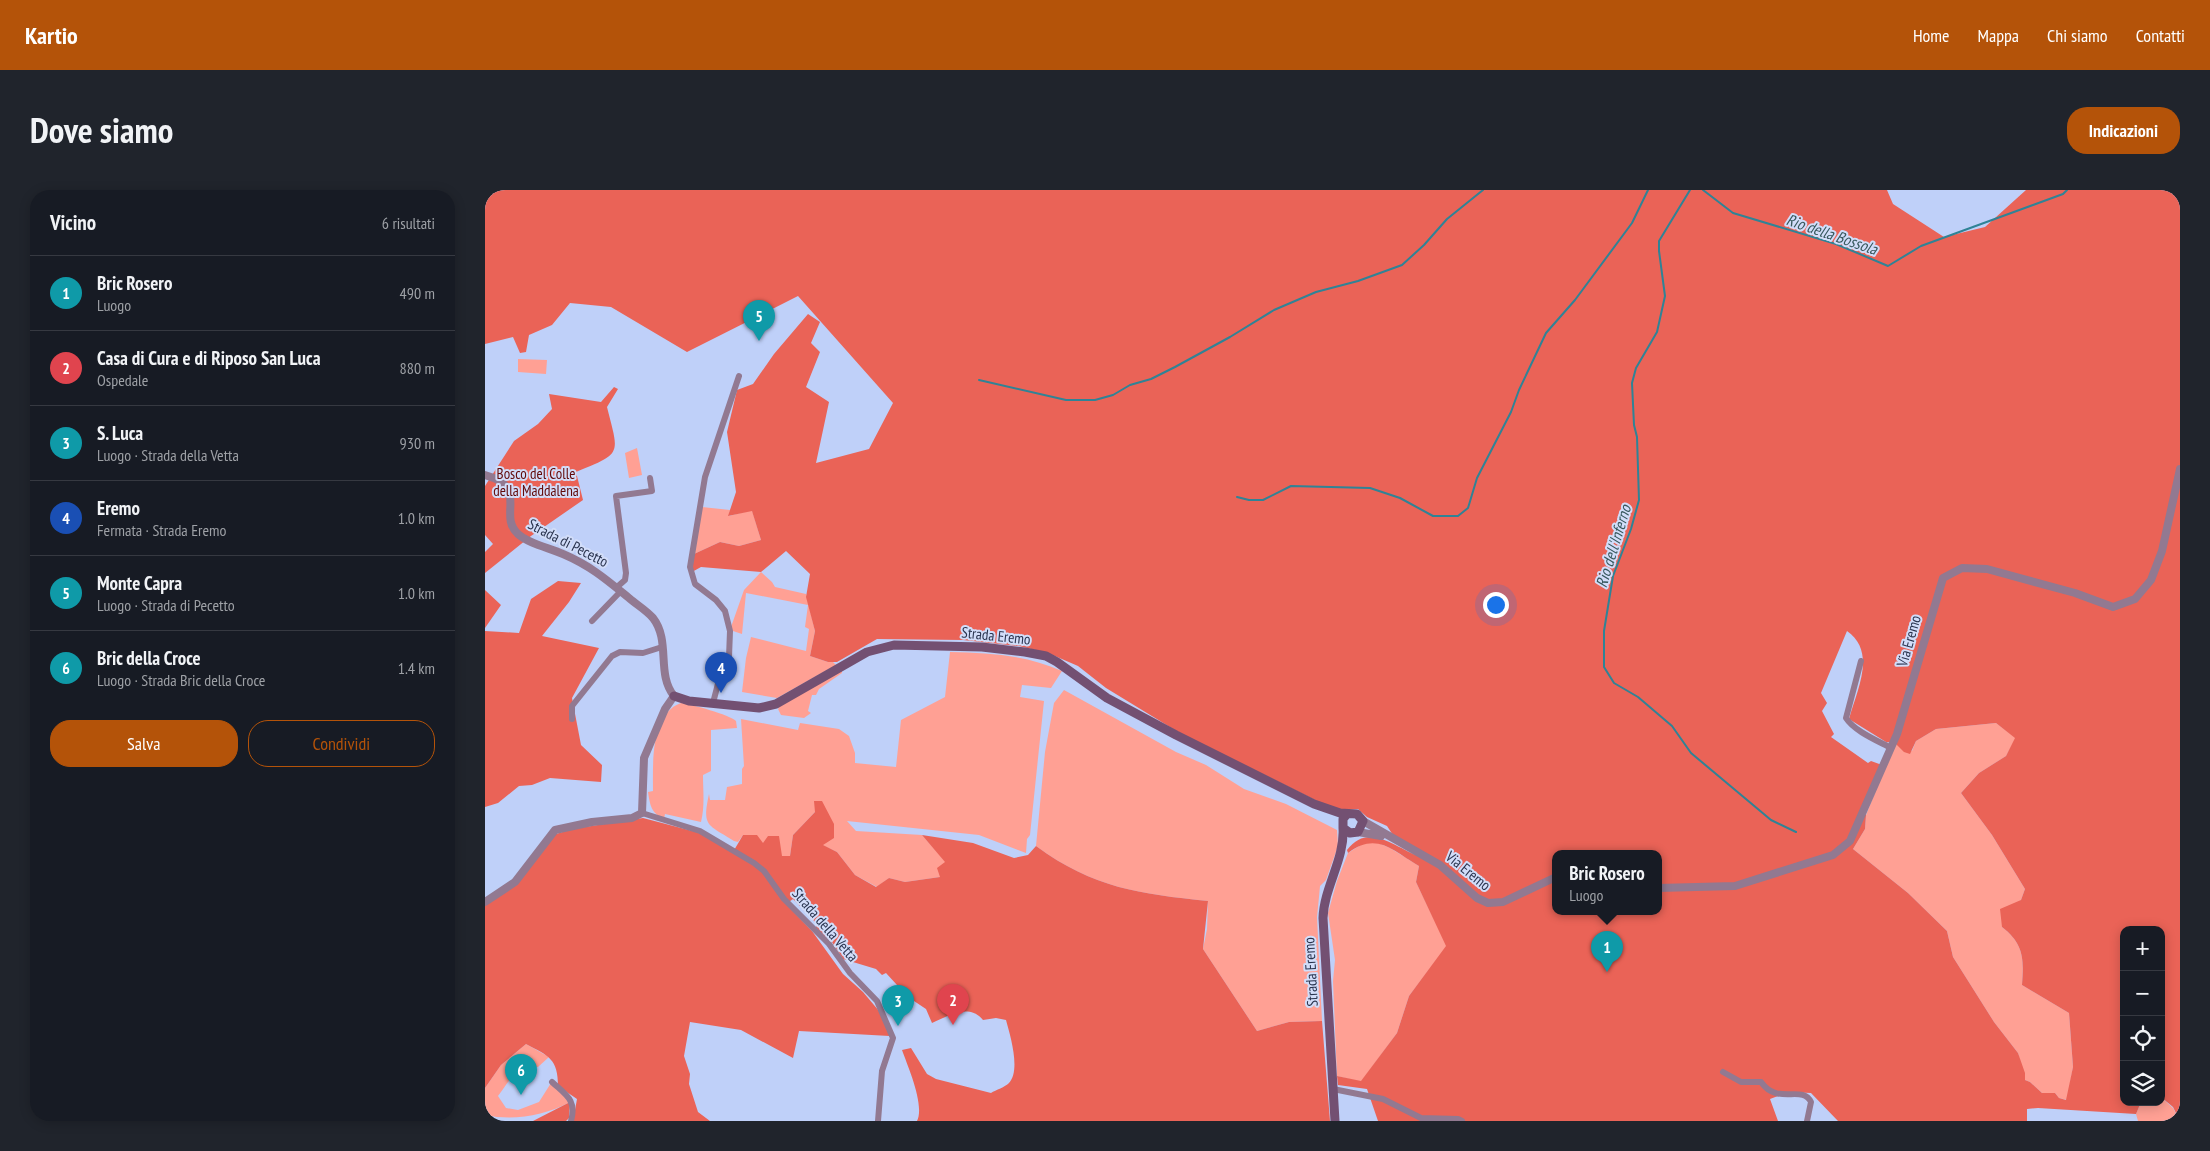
<!DOCTYPE html>
<html lang="it">
<meta charset="utf-8">
<style>
:root{--surface:#171b24;--page:#20242c;--text:#f1f3f6;--muted:#9ea1a6;--line:#363941;--accent:#b45309}
body{margin:0;font-family:"PT Sans Narrow",sans-serif;background:var(--page);color:var(--text)}
.controls{position:absolute;right:15px;bottom:15px;display:grid;overflow:hidden;border-radius:10px;box-shadow:0 2px 12px #0003}
.controls button{width:45px;height:45px;display:grid;place-items:center;padding:0;border:0;border-bottom:1px solid var(--line);background:var(--surface);color:var(--text);font:25px sans-serif}
.you{position:absolute;left:1010px;top:414px;width:18px;height:18px;margin:-12px;border:4px solid #fff;border-radius:50%;background:#1a73e8;box-shadow:0 0 0 8px #1a73e833}
.badge{display:grid;place-items:center;width:32px;height:32px;border-radius:50%;background:var(--accent);color:#fff;font-size:16px;font-weight:700}
.pin{position:absolute;translate:-50% -41px;filter:drop-shadow(0 1px 2px #0008)}
.pin::after{content:'';position:absolute;top:26px;width:18px;height:15px;background:inherit;clip-path:polygon(0 0,100% 0,50% 100%)}
.popup{position:absolute;left:1067px;top:660px;width:110px;height:65px;box-sizing:border-box;display:grid;place-content:center;border-radius:10px;background:var(--surface);filter:drop-shadow(0 1px 4px #0005);font-size:16px;white-space:nowrap;color:var(--muted)}
.popup b{font-size:19px;color:var(--text)}
.popup::after{content:'';position:absolute;left:50%;top:100%;margin-left:-10px;border:10px solid transparent;border-top-color:var(--surface)}
.list{margin:0;padding:0;list-style:none}
h2{display:flex;justify-content:space-between;align-items:center;height:65px;margin:0;padding:0 20px;font-size:21px}
h2 small{font-size:16px;font-weight:400;color:var(--muted)}
.list li{display:grid;grid-template-columns:32px 1fr auto;gap:15px;align-items:center;box-sizing:border-box;height:75px;padding:0 20px;border-top:1px solid var(--line)}
.list b{display:block;font-size:19px;white-space:nowrap}
.list p{margin:0;font-size:16px;white-space:nowrap;color:var(--muted)}
.list em{font-size:16px;font-style:normal;color:var(--muted)}
.actions{display:flex;gap:10px;padding:15px 20px}
.actions a{flex:1;padding:11px 0;border:1px solid var(--accent);border-radius:20px;text-align:center;font-size:18px;color:var(--accent)}
.actions .main{background:var(--accent);color:#fff}
.icon{flex:none;width:28px;height:28px;fill:none;stroke:currentColor;stroke-width:2;stroke-linecap:round;stroke-linejoin:round}
.map{position:relative;flex:none;width:1695px;height:931px;overflow:hidden;border-radius:20px}
header{display:flex;align-items:center;gap:30px;box-sizing:border-box;height:70px;padding:0 25px;background:var(--accent);color:#fff}
header strong{font-size:24px}
nav{display:flex;gap:28px;margin-inline-start:auto;font-size:18px}
.intro{display:flex;align-items:center;justify-content:space-between;box-sizing:border-box;height:120px;padding:0 30px}
h1{margin:0;font-size:35px}
.button{padding:12px 22px;border-radius:20px;background:var(--accent);color:#fff;font-size:18px;font-weight:700}
main{display:flex;gap:30px;padding:0 30px}
aside{flex:1;background:var(--surface);border-radius:20px;box-shadow:0 2px 12px #0003}
.map>svg:first-child{display:block}
.green{fill:#ffa094}
.forest{fill:#ea6357;fill-rule:evenodd}
.lines{fill:none;stroke-linecap:round;stroke-linejoin:round}
.stream{stroke:#2f8396;stroke-width:2}
.minor{stroke:#927991;stroke-width:6}
.tertiary{stroke:#927991;stroke-width:8}
.secondary{stroke:#735072;stroke-width:9}
.labels{text-anchor:middle;stroke-width:4;stroke-linejoin:round;paint-order:stroke}
.park-label{font-size:15px;fill:#620a0a;stroke:#d2ddf9}
.street-label{font-size:15px;fill:#2a344f;stroke:#d2ddf9}
.water-label{font-size:16px;font-style:italic;fill:#37585d;stroke:#d2ddf9}
</style>
<header>
<strong>Kartio</strong>
<nav><a>Home</a><a>Mappa</a><a>Chi siamo</a><a>Contatti</a></nav>
</header>
<div class="intro"><h1>Dove siamo</h1><a class="button">Indicazioni</a></div>
<main>
<aside>
<h2>Vicino<small>6 risultati</small></h2>
<ul class="list">
<li><span class="badge" style="background:#0f9aa8">1</span><div><b>Bric Rosero</b><p>Luogo</p></div><em>490 m</em></li>
<li><span class="badge" style="background:#e0444e">2</span><div><b>Casa di Cura e di Riposo San Luca</b><p>Ospedale</p></div><em>880 m</em></li>
<li><span class="badge" style="background:#0f9aa8">3</span><div><b>S. Luca</b><p>Luogo · Strada della Vetta</p></div><em>930 m</em></li>
<li><span class="badge" style="background:#1a4fb4">4</span><div><b>Eremo</b><p>Fermata · Strada Eremo</p></div><em>1.0 km</em></li>
<li><span class="badge" style="background:#0f9aa8">5</span><div><b>Monte Capra</b><p>Luogo · Strada di Pecetto</p></div><em>1.0 km</em></li>
<li><span class="badge" style="background:#0f9aa8">6</span><div><b>Bric della Croce</b><p>Luogo · Strada Bric della Croce</p></div><em>1.4 km</em></li>
</ul>
<div class="actions"><a class="main">Salva</a><a>Condividi</a></div>
</aside>
<div class="map">
<svg width="1695" height="931" viewBox="0 0 1695 931">
<rect width="100%" height="100%" fill="#bfd0f9"/>
<!-- green -->
<path class="green" d="M 33,169 L 62,170 L 61,184 L 33,182 Z
M 152,258 L 157,285 L 144,288 L 140,263 Z
M 217,317 L 245,320 L 244,326 L 267,320 L 276,350 L 254,356 L 235,352 L 209,364 Z
M 276,382 L 287,392 L 290,397 L 321,404 L 330,441 L 325,466 L 343,472 L 348,472 L 351,475 L 292,508 L 257,502 L 261,468 L 266,447 L 321,461 L 324,439 L 320,437 L 323,415 L 261,403 L 257,444 L 248,441 L 246,437 L 259,400 Z
M 465,462 C 505,463 541,465 577,481 L 566,498 L 537,495 L 535,507 L 559,511 L 545,645 L 542,649 L 541,663 L 494,645 L 362,631 L 371,641 L 437,645 L 461,672 L 455,687 L 420,692 L 404,688 L 392,697 L 370,685 L 352,662 L 337,655 L 330,622 L 308,645 L 305,666 L 297,666 L 258,645 L 253,652 L 249,651 C 222,634 217,637 224,604 L 225,610 L 240,610 L 242,597 L 257,594 L 257,579 L 259,576 L 256,529 L 313,540 L 315,533 L 354,539 L 364,546 L 370,563 L 370,573 L 411,577 L 416,530 L 460,507 Z
M 357,480 L 357,483 L 334,499 L 331,505 L 327,505 L 323,521 L 326,523 L 319,528 L 296,525 L 293,519 L 297,513 Z
M 579,500 L 691,562 L 721,575 L 759,599 L 801,614 L 852,640 L 853,656 L 841,690 L 835,696 L 834,707 L 832,727 L 837,831 L 804,832 L 772,841 L 718,759 L 722,739 L 723,711 C 655,704 608,698 551,656 L 560,562 L 569,513 Z
M 196,513 C 206,514 245,525 251,531 L 252,538 L 226,540 L 226,581 L 218,585 C 218,602 220,615 216,632 L 180,624 L 179,629 C 166,623 165,615 163,602 L 168,601 C 168,574 165,524 196,513 Z
M 1511,533 L 1531,548 L 1521,566 L 1494,583 L 1476,603 L 1507,645 L 1540,699 L 1536,710 L 1517,737 C 1539,754 1539,769 1537,795 L 1584,823 L 1588,877 L 1582,910 L 1574,908 L 1570,903 L 1557,903 L 1545,892 L 1540,890 L 1533,863 L 1509,832 L 1468,767 L 1462,741 L 1423,703 L 1368,659 L 1380,639 L 1381,625 L 1410,553 L 1427,561 L 1431,551 L 1451,539 Z
M 891,652 L 905,658 L 934,676 L 931,692 L 962,756 L 924,806 L 912,843 L 876,892 L 852,886 L 848,791 L 850,770 L 843,723 L 852,691 L 863,663 L 879,653 Z
M 41,854 L 64,867 L 53,877 C 32,874 25,890 13,906 L 21,918 L 33,920 L 54,912 L 66,893 L 85,912 C 59,926 28,931 0,925 L 0,898 L 16,875 Z
M 1676,907 L 1688,918 L 1695,931 L 1653,931 L 1651,924 L 1656,912 L 1676,912 Z"/>
<!-- forest -->
<path class="forest" d="M 0,0 L 1402,0 L 1408,14 L 1459,47 L 1500,37 L 1541,0 L 1695,0 L 1695,931 L 1688,917 L 1676,907 L 1676,740 L 1639,740 L 1639,912 L 1656,912 L 1651,924 L 1553,918 L 1542,919 L 1542,931 L 1353,931 L 1326,903 L 1304,902 L 1285,909 L 1293,931 L 893,931 L 882,899 L 853,895 L 852,886 L 876,891 L 912,843 L 924,806 L 961,756 L 931,692 L 934,676 C 908,661 892,641 863,663 L 862,660 C 884,631 910,658 936,667 L 908,645 L 902,636 L 882,627 L 873,619 L 853,620 L 836,613 L 698,545 L 621,498 L 593,476 L 563,463 L 534,456 L 478,450 L 392,449 L 352,472 L 343,472 L 325,466 L 330,441 L 321,407 L 325,384 L 301,361 L 276,382 L 216,377 L 207,382 L 209,364 L 235,352 L 254,356 L 276,350 L 267,321 L 243,326 L 251,302 L 242,242 L 252,200 L 268,194 L 289,164 L 323,124 L 335,132 L 326,153 L 335,162 L 321,197 L 344,212 L 331,273 L 384,259 L 408,213 L 313,106 L 202,162 L 126,117 L 85,113 L 67,135 L 44,145 L 41,162 L 35,163 L 28,147 L 0,154 ZM 1362,441 C 1392,462 1372,500 1364,529 L 1401,552 L 1410,553 L 1419,562 L 1425,564 L 1431,551 L 1451,539 L 1511,533 L 1530,548 L 1521,566 L 1494,583 L 1476,603 L 1507,645 L 1540,699 L 1536,710 L 1515,719 L 1517,737 C 1539,754 1539,769 1537,795 L 1584,823 L 1588,877 L 1581,910 L 1574,908 L 1570,903 L 1557,903 L 1545,892 L 1540,890 L 1540,883 L 1533,863 L 1509,832 L 1468,767 L 1462,741 L 1423,703 L 1368,659 L 1380,639 L 1381,625 L 1377,623 L 1397,575 L 1386,571 L 1383,573 L 1346,547 L 1349,544 L 1337,521 L 1342,513 L 1336,503 ZM 1071,663 L 1173,663 L 1173,721 L 1071,721 Z
M 129,197 L 133,199 L 122,217 C 134,265 138,263 91,282 L 98,310 L 46,346 L 0,383 L 0,362 L 8,354 L 0,345 L 0,296 L 29,251 L 53,234 L 67,219 L 64,204 L 116,212 Z
M 73,391 L 96,393 L 84,412 L 57,446 L 114,458 L 87,508 L 96,555 L 117,575 L 116,592 L 65,588 L 47,595 L 34,596 L 13,613 L 0,617 L 0,441 L 34,443 L 46,409 Z
M 0,400 L 16,415 L 0,438 Z
M 329,611 L 337,611 L 349,634 L 349,648 L 338,655 L 352,662 L 370,685 L 391,697 L 404,688 L 420,692 L 455,687 L 452,678 L 460,672 L 437,645 L 488,653 L 529,668 L 543,665 L 551,656 C 608,698 655,704 723,711 L 718,759 L 772,841 L 804,832 L 837,831 L 845,931 L 432,931 C 440,915 423,877 417,860 L 426,858 L 442,884 L 451,889 L 506,903 C 511,900 520,897 524,893 C 536,880 525,845 521,830 L 511,828 L 498,830 C 484,813 463,826 447,833 L 441,819 L 423,807 L 401,783 L 397,785 L 391,779 L 358,769 L 347,752 L 330,738 L 333,735 L 308,709 L 301,714 L 327,741 L 358,784 L 378,802 L 394,821 L 405,846 L 314,841 L 308,868 L 256,840 L 205,832 L 199,866 L 205,884 L 204,894 L 213,922 L 225,931 L 88,931 L 92,909 L 73,896 C 73,869 64,866 41,854 L 16,875 L 0,898 L 0,712 L 34,692 L 68,645 L 87,639 L 158,628 L 215,643 L 248,662 L 258,645 L 272,645 L 278,653 L 283,646 L 294,646 L 297,666 L 305,666 L 308,645 L 330,622 Z
M 85,912 L 84,928 L 81,931 L 48,931 Z"/>
<g class="lines">
<!-- stream -->
<path class="stream" d="M 1205,0 L 1174,51 L 1174,61 L 1180,106 L 1172,142 L 1151,178 L 1147,193 L 1149,235 L 1152,247 L 1154,310 L 1146,339 L 1128,386 L 1119,441 L 1119,477 L 1129,493 L 1153,507 L 1187,536 L 1206,563 L 1286,630 L 1311,642
M 1218,0 L 1248,23 L 1351,54 L 1403,76 L 1436,56 L 1578,4 L 1582,0
M 494,190 L 581,210 L 610,210 L 628,205 L 645,195 L 666,189 L 690,177 L 745,147 L 789,120 L 831,102 L 873,91 L 917,75 L 939,55 L 962,29 L 998,0
M 752,307 L 764,310 L 778,310 L 806,296 L 885,298 L 915,308 L 948,326 L 973,326 L 983,318 L 992,288 L 1026,222 L 1034,200 L 1061,143 L 1090,110 L 1147,33 L 1163,0"/>
<!-- minor -->
<path class="minor" d="M 132,397 L 140,390 L 141,383 L 131,306 L 167,301 L 165,288
M 107,431 L 136,401
M 1376,471 L 1361,528 C 1369,541 1393,551 1406,558
M 228,513 L 236,482 L 244,467 L 245,441 L 240,421 L 231,410 L 210,394 L 205,377 L 220,287 L 254,186
M 87,529 L 87,516 L 127,466 L 135,462 L 158,463 L 177,457
M 157,623 L 215,641 L 269,673 L 279,681 L 299,709 L 344,754 L 365,783 L 392,811 L 408,848 L 397,881 L 393,931
M 1238,882 L 1256,892 L 1276,892 C 1293,916 1317,894 1326,912 L 1322,931
M 67,892 C 81,905 92,910 86,931
M 848,899 L 898,909 L 936,928 L 973,929 L 977,931"/>
<!-- tertiary -->
<path class="tertiary" d="M 0,285 C 45,297 12,325 33,344 C 44,354 65,358 78,364 C 106,376 122,390 144,408 C 152,415 161,420 168,428 C 186,451 171,484 189,506 L 180,519 L 159,568 L 157,623 L 147,628 L 107,632 L 70,640 L 30,692 L 0,712
M 878,631 L 955,675 L 992,708 L 1003,713 L 1018,712 L 1071,687
M 873,642 L 896,646
M 1173,698 L 1250,696 L 1348,665 L 1365,651 L 1412,544 L 1458,388 L 1477,378 L 1502,379 L 1590,403 L 1628,417 L 1650,409 L 1666,390 L 1677,361 L 1695,279"/>
<!-- secondary -->
<path class="secondary" d="M 189,506 L 204,511 L 274,518 L 291,514 L 382,462 L 409,455 L 497,457 L 540,462 L 561,466 L 572,472 L 622,508 L 691,545 L 829,614 L 855,623 L 872,624 L 878,631 L 873,642 L 865,643 L 858,638 L 858,629 L 862,624
M 850,931 L 838,728 C 839,697 860,669 858,638"/>
</g>
<g class="labels">
<!-- park labels -->
<g class="park-label">
<text x="51" y="289">Bosco del Colle<tspan x="51" dy="17">della Maddalena</tspan></text>
</g>
<!-- street labels -->
<g class="street-label">
<text transform="translate(83 353) rotate(27)" y="5">Strada di Pecetto</text>
<text transform="translate(511 446) rotate(6)" y="5">Strada Eremo</text>
<text transform="translate(1424 451) rotate(-74)" y="5">Via Eremo</text>
<text transform="translate(983 681) rotate(39)" y="5">Via Eremo</text>
<text transform="translate(340 735) rotate(49)" y="5">Strada della Vetta</text>
<text transform="translate(826 782) rotate(-93)" y="5">Strada Eremo</text>
</g>
<!-- water labels -->
<g class="water-label">
<text transform="translate(1347 44) rotate(19)" y="6">Rio della Bossola</text>
<text transform="translate(1128 356) rotate(-73)" y="6">Rio dell'Inferno</text>
</g>
</g>
</svg>
<div class="controls">
<button>+</button>
<button>−</button>
<button><svg class="icon" aria-label="locate" viewBox="0 0 24 24"><circle cx="12" cy="12" r="6"/><path d="M12 2v4M12 18v4M2 12h4M18 12h4"/></svg></button>
<button><svg class="icon" aria-label="layers" viewBox="0 0 24 24"><path d="M12 4l9 5-9 5-9-5zM3 14l9 5 9-5"/></svg></button>
</div>
<div class="you"></div>
<div class="pin badge" style="left:1122px;top:782px;background:#0f9aa8">1</div>
<div class="popup"><b>Bric Rosero</b>Luogo</div>
<div class="pin badge" style="left:468px;top:835px;background:#e0444e">2</div>
<div class="pin badge" style="left:413px;top:836px;background:#0f9aa8">3</div>
<div class="pin badge" style="left:236px;top:503px;background:#1a4fb4">4</div>
<div class="pin badge" style="left:274px;top:151px;background:#0f9aa8">5</div>
<div class="pin badge" style="left:36px;top:905px;background:#0f9aa8">6</div>
</div>
</main>
